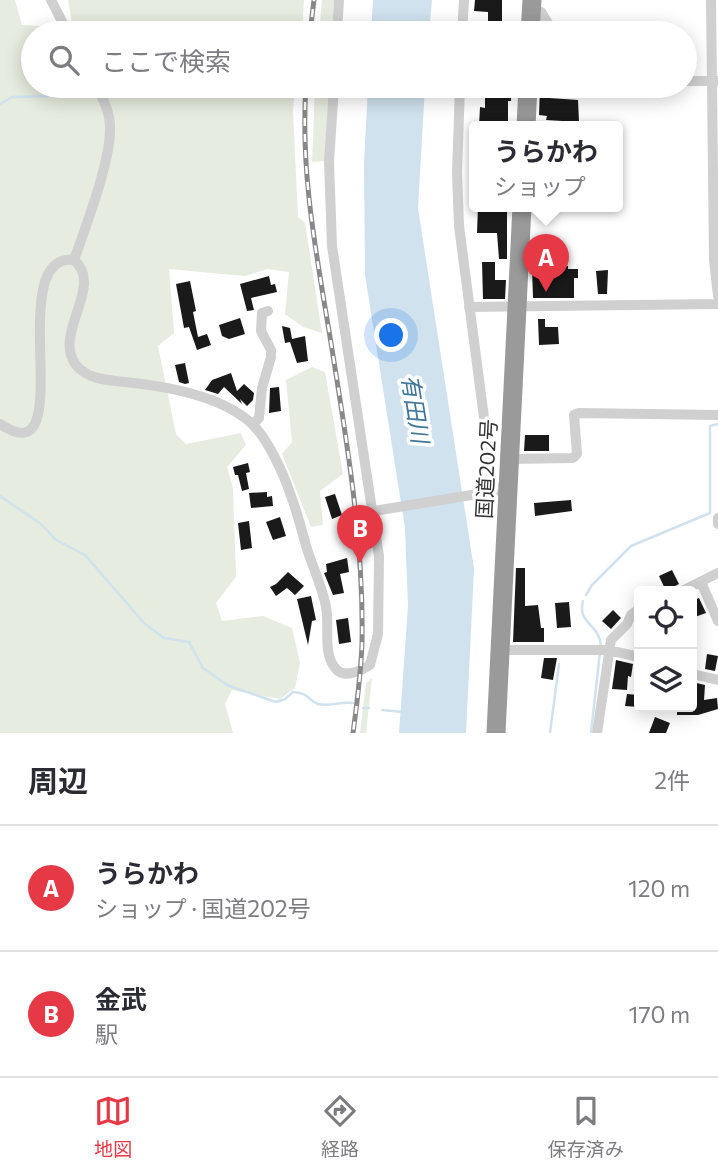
<!DOCTYPE html>
<html lang="ja">
<meta charset="utf-8">
<style>
:root{--surface:#fff;--page:#f2f2f3;--text:#2b2b33;--muted:#7c7c81;--line:#e1e1e2;--accent:#e63946}
body{margin:0;font-family:Commissioner,"Noto Sans JP",sans-serif;background:var(--page);color:var(--text)}
.controls{position:absolute;right:21px;bottom:21px;display:grid;overflow:hidden;border-radius:7px;box-shadow:0 4px 18px #0003}
.controls button{width:63px;height:63px;display:grid;place-items:center;padding:0;border:0;border-bottom:2px solid var(--line);background:var(--surface);color:var(--text);font:35px sans-serif}
.you{position:absolute;left:392px;top:336px;width:24px;height:24px;margin:-18px;border:5px solid #fff;border-radius:50%;background:#1a73e8;box-shadow:0 0 0 10px #1a73e833}
.badge{display:grid;place-items:center;width:46px;height:46px;border-radius:50%;background:var(--accent);color:#fff;font-size:23px;font-weight:700}
.pin{position:absolute;translate:-50% -58px;filter:drop-shadow(0 2px 4px #0008)}
.pin::after{content:'';position:absolute;top:37px;width:24px;height:21px;background:inherit;clip-path:polygon(0 0,100% 0,50% 100%)}
.popup{position:absolute;left:469px;top:121px;width:154px;height:91px;box-sizing:border-box;display:grid;place-content:center;border-radius:7px;background:var(--surface);filter:drop-shadow(0 2px 5px #0005);font-size:23px;white-space:nowrap;color:var(--muted)}
.popup b{font-size:26px;color:var(--text)}
.popup::after{content:'';position:absolute;left:50%;top:100%;margin-left:-14px;border:14px solid transparent;border-top-color:var(--surface)}
.list{margin:0;padding:0;list-style:none}
h2{display:flex;justify-content:space-between;align-items:center;height:91px;margin:0;padding:0 28px;font-size:30px}
h2 small{font-size:23px;font-weight:400;color:var(--muted)}
.list li{display:grid;grid-template-columns:46px 1fr auto;gap:21px;align-items:center;box-sizing:border-box;height:126px;padding:0 28px;border-top:2px solid var(--line)}
.list b{display:block;font-size:26px;white-space:nowrap}
.list p{margin:0;font-size:23px;white-space:nowrap;color:var(--muted)}
.list em{font-size:23px;font-style:normal;color:var(--muted)}
.icon{flex:none;width:38px;height:38px;fill:none;stroke:currentColor;stroke-width:2;stroke-linecap:round;stroke-linejoin:round}
.map{position:relative;flex:none;width:718px;height:733px;overflow:hidden}
.search{position:absolute;background:var(--surface);box-shadow:0 4px 18px #0003;left:21px;right:21px;top:21px;height:77px;display:flex;align-items:center;gap:18px;box-sizing:border-box;padding:0 24px;border-radius:38px;color:var(--muted);font-size:26px}
.sheet{height:343px;background:var(--surface)}
nav{display:flex;justify-content:space-around;align-items:center;box-sizing:border-box;height:98px;border-top:2px solid var(--line);background:var(--surface);font-size:19px;color:var(--muted)}
nav a{display:grid;justify-items:center;gap:4px}
nav .on{color:var(--accent)}
.map>svg:first-child{display:block}
.green{fill:#e6ecdf}
.water{fill:#cfe2ee}
.lines{fill:none;stroke-linecap:round;stroke-linejoin:round}
.stream{stroke:#cfe2ee;stroke-width:2.5}
.building{fill:#1a1a1a}
.street{stroke:#d0d0d0;stroke-width:10}
.highway{stroke:#9a9a9a;stroke-width:19}
.rail-casing{stroke:#888;stroke-width:5}
.rail{stroke:#fff;stroke-width:2.5;stroke-dasharray:8;stroke-linecap:butt}
.labels{text-anchor:middle;stroke-width:7;stroke-linejoin:round;paint-order:stroke}
.street-label{font-size:21px;fill:#333;stroke:#fff}
.water-label{font-size:23px;font-style:italic;fill:#3f7597;stroke:#fff}
</style>
<div class="map">
<svg width="718" height="733" viewBox="0 0 718 733">
<rect width="100%" height="100%" fill="#fff"/>
<!-- green -->
<path class="green" d="M 0,0 L 15,0 L 22,25 L 62,27 L 72,23 L 68,0 L 304,0 L 302,33 L 33,33 L 33,86 L 295,86 L 293,111 L 298,217 L 305,223 L 322,333 L 303,327 L 285,314 L 289,272 L 267,269 L 245,276 L 169,269 L 174,333 L 158,346 L 176,434 L 186,444 L 241,433 L 246,445 L 227,467 L 233,488 L 236,577 L 216,603 L 222,621 L 263,616 L 292,628 L 300,663 L 295,688 L 280,699 L 232,690 L 225,704 L 233,733 L 0,733 Z
M 322,0 L 334,0 L 332,33 L 319,33 Z
M 315,86 L 329,86 L 325,161 L 312,162 Z
M 312,367 L 325,372 L 343,474 L 320,491 L 323,525 L 311,527 L 282,454 L 292,442 L 286,380 Z
M 372,678 L 366,733 L 360,733 L 366,683 Z"/>
<!-- water -->
<path class="water" d="M 373,0 L 432,0 L 429,33 L 371,33 Z
M 368,86 L 425,86 L 418,208 L 474,569 L 466,733 L 399,733 L 408,606 L 405,528 L 365,275 L 364,163 Z"/>
<g class="lines">
<!-- stream -->
<path class="stream" d="M 0,104 L 12,97 L 54,96 L 66,86
M 0,496 L 41,524 L 56,540 L 85,555 L 145,624 L 164,638 L 189,642 L 203,668 L 227,685 L 276,702 L 285,699 L 293,692 C 310,693 307,700 318,704 C 330,707 341,701 353,703
M 586,595 L 592,585 L 631,546 L 710,513 L 710,426 L 718,424
M 583,601 C 577,625 599,622 601,646
M 363,708 L 369,708
M 382,710 L 403,712
M 550,733 L 559,664
M 591,733 L 600,652"/>
</g>
<!-- building -->
<path class="building" d="M 475,0 L 502,0 L 502,24 L 488,24 L 488,12 L 474,11 Z
M 540,88 L 549,98 L 578,100 L 579,122 L 546,120 L 547,116 L 539,115 Z
M 485,90 L 511,90 L 511,101 L 508,101 L 508,126 L 479,126 L 480,107 L 485,108 Z
M 478,206 L 507,206 L 507,259 L 499,259 L 497,233 L 477,233 Z
M 482,262 L 495,262 L 495,280 L 506,280 L 505,299 L 483,299 Z
M 568,266 L 568,269 L 578,269 L 578,278 L 574,278 L 574,298 L 533,298 L 532,267 Z
M 608,270 L 607,294 L 598,294 L 596,271 Z
M 269,276 L 271,285 L 275,284 L 277,292 L 251,298 L 254,310 L 247,311 L 240,284 Z
M 190,281 L 196,311 L 193,312 L 198,337 L 207,334 L 211,345 L 197,350 L 189,327 L 184,328 L 176,284 Z
M 240,318 L 245,334 L 229,339 L 222,336 L 219,325 Z
M 538,319 L 545,319 L 545,327 L 558,327 L 559,344 L 539,345 Z
M 282,326 L 290,328 L 292,339 L 305,336 L 308,361 L 297,363 L 290,342 L 285,343 Z
M 185,363 L 189,383 L 185,384 L 179,382 L 175,365 Z
M 231,373 L 237,391 L 244,384 L 254,393 L 253,400 L 247,406 L 240,399 L 242,404 L 224,387 L 218,394 L 205,390 L 212,380 Z
M 279,387 L 281,411 L 269,413 L 270,388 Z
M 525,435 L 549,435 L 549,451 L 524,451 Z
M 248,463 L 250,472 L 246,473 L 249,489 L 242,491 L 238,475 L 235,475 L 233,467 Z
M 267,492 L 267,497 L 272,496 L 273,506 L 251,508 L 249,493 Z
M 335,494 L 342,515 L 332,519 L 325,497 Z
M 571,500 L 572,511 L 535,516 L 534,503 Z
M 280,517 L 286,536 L 273,540 L 266,522 Z
M 249,521 L 252,548 L 241,550 L 238,523 Z
M 347,558 L 349,572 L 340,574 L 344,593 L 333,595 L 324,573 L 327,572 L 326,564 Z
M 516,568 L 525,568 L 525,606 L 538,605 L 541,628 L 544,628 L 544,642 L 513,642 Z
M 672,570 L 679,584 L 666,591 L 659,576 Z
M 288,572 L 304,586 L 295,595 L 287,588 L 276,596 L 270,587 L 276,584 Z
M 311,596 L 316,620 L 312,621 L 308,645 L 297,599 Z
M 699,598 L 706,613 L 692,618 L 692,601 Z
M 569,602 L 571,627 L 557,628 L 555,603 Z
M 613,610 L 621,618 L 611,629 L 602,621 Z
M 348,618 L 351,642 L 339,644 L 336,620 Z
M 707,654 L 718,656 L 715,671 L 705,669 Z
M 544,658 L 557,658 L 553,680 L 541,678 Z
M 616,660 L 633,664 L 631,677 L 628,676 L 627,690 L 612,689 Z
M 692,682 L 705,685 L 704,700 L 717,698 L 718,709 L 698,715 L 677,715 L 677,708 L 692,707 Z
M 627,694 L 639,695 L 639,707 L 625,706 Z
M 655,717 L 670,723 L 666,733 L 649,733 Z"/>
<g class="lines">
<!-- street -->
<path class="street" d="M 51,0 L 68,33
M 711,0 L 714,260 L 718,296
M 531,9 L 541,12 L 554,33
M 337,33 L 339,0
M 462,33 L 464,0
M 685,81 L 718,81
M 460,86 L 457,173 L 459,226 L 492,479 L 496,491
M 74,260 C 86,226 111,161 110,127 C 110,112 103,99 96,86
M 469,307 L 718,304
M 0,424 C 83,480 0,252 74,260 C 105,286 52,334 76,365 C 88,380 109,380 125,382 C 165,386 219,395 250,422 C 267,437 284,474 291,496 C 298,514 302,533 308,552 C 314,570 323,589 326,607 C 330,626 322,654 336,669 C 345,679 360,671 370,665 L 378,634 L 379,556 L 332,246 L 329,162 L 334,86
M 253,424 L 259,418 L 262,388 L 271,357 L 271,350 L 261,331 L 262,313 L 268,311
M 510,459 L 573,458 L 577,454 L 574,415 L 579,413 L 718,415
M 374,511 L 496,491 L 502,492
M 718,518 L 718,524
M 701,582 L 718,621
M 682,591 L 718,573
M 501,650 L 608,650 L 639,657
M 692,674 L 718,680
M 597,733 L 611,640 L 627,624 L 631,615 L 639,609"/>
<!-- highway -->
<path class="highway" d="M 530,33 L 532,0
M 526,126 L 528,86
M 496,733 L 522,206"/>
<!-- rail casing -->
<g class="rail-casing">
<path id="rail" d="M 310,33 L 314,0
M 306,86 C 300,174 317,257 331,343 C 347,442 364,543 362,643 C 361,674 357,703 353,733"/>
</g>
<!-- rail -->
<use href="#rail" class="rail"/>
</g>
<g class="labels">
<!-- street labels -->
<g class="street-label">
<text transform="translate(487 469) rotate(-87)" y="7">国道202号</text>
</g>
<!-- water labels -->
<g class="water-label">
<text transform="translate(415 409) rotate(81)" y="8">有田川</text>
</g>
</g>
</svg>
<div class="controls">
<button><svg class="icon" aria-label="locate" viewBox="0 0 24 24"><circle cx="12" cy="12" r="6"/><path d="M12 2v4M12 18v4M2 12h4M18 12h4"/></svg></button>
<button><svg class="icon" aria-label="layers" viewBox="0 0 24 24"><path d="M12 4l9 5-9 5-9-5zM3 14l9 5 9-5"/></svg></button>
</div>
<div class="you"></div>
<div class="pin badge" style="left:546px;top:292px">A</div>
<div class="popup"><b>うらかわ</b>ショップ</div>
<div class="pin badge" style="left:360px;top:563px">B</div>
<div class="search"><svg class="icon" aria-label="search" viewBox="0 0 24 24"><circle cx="10" cy="10" r="6"/><path d="M15 15l6 6"/></svg>ここで検索</div>
</div>
<section class="sheet">
<h2>周辺<small>2件</small></h2>
<ul class="list">
<li><span class="badge">A</span><div><b>うらかわ</b><p>ショップ · 国道202号</p></div><em>120 m</em></li>
<li><span class="badge">B</span><div><b>金武</b><p>駅</p></div><em>170 m</em></li>
</ul>
</section>
<nav>
<a class="on"><svg class="icon" aria-label="map" viewBox="0 0 24 24"><path d="M3 6l6-2 6 2 6-2v14l-6 2-6-2-6 2zM9 4v14M15 6v14"/></svg>地図</a>
<a><svg class="icon" aria-label="directions" viewBox="0 0 24 24"><path d="M12 3l9 9-9 9-9-9zM9 14v-3h6M13 9l2 2-2 2"/></svg>経路</a>
<a><svg class="icon" aria-label="saved" viewBox="0 0 24 24"><path d="M7 4h10v16l-5-4-5 4z"/></svg>保存済み</a>
</nav>
